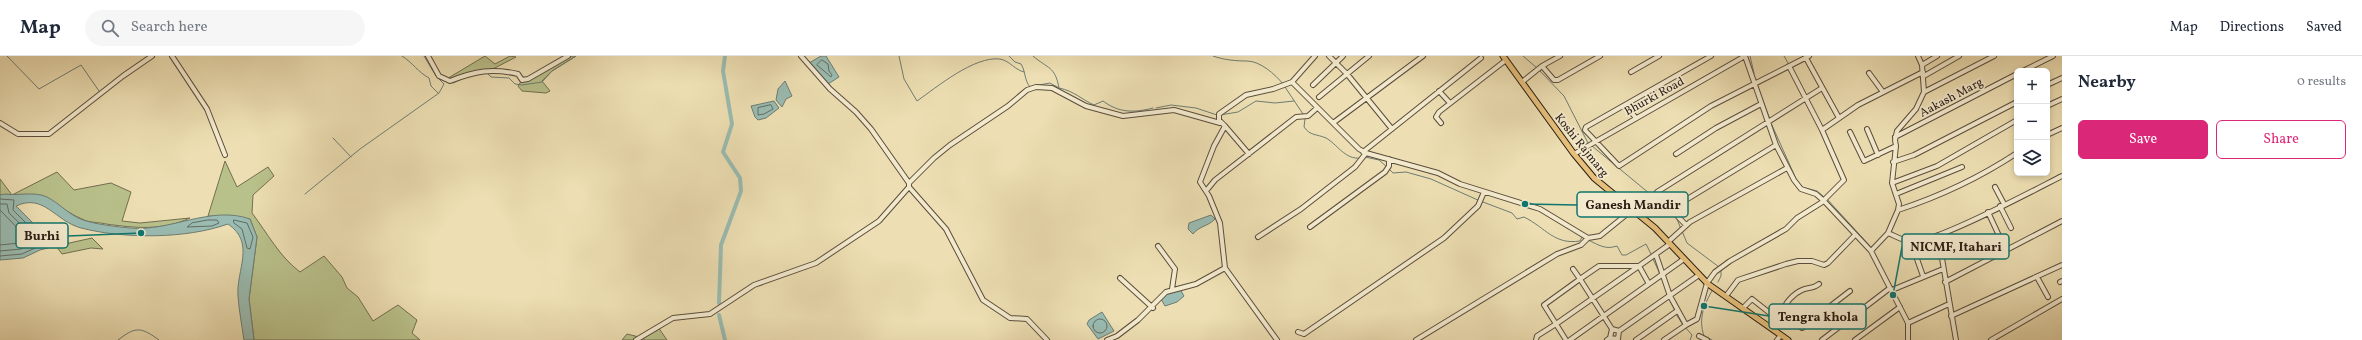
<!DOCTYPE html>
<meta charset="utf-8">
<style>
:root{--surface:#fff;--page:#f6f6f7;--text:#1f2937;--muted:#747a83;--line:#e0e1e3;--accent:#db2777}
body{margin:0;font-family:Vollkorn,serif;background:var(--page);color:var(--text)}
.controls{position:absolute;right:12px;top:12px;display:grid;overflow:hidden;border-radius:6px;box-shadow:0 2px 6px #0003}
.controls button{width:36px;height:36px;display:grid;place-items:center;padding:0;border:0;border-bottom:1px solid var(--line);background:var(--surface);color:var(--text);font:20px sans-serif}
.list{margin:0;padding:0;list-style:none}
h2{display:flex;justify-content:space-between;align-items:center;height:52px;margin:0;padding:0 16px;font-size:17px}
h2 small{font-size:13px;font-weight:400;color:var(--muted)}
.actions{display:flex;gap:8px;padding:12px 16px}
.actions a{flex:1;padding:9px 0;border:1px solid var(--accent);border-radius:6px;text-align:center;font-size:14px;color:var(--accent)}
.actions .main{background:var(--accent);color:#fff}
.icon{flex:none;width:22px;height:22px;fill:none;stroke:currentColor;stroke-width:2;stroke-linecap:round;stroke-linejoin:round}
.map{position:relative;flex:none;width:2062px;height:284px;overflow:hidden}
header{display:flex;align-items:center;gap:24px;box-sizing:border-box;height:56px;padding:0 20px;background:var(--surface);border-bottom:1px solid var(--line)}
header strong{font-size:19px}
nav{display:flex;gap:22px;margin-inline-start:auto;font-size:14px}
.search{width:280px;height:36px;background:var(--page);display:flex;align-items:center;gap:10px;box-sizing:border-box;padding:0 14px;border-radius:22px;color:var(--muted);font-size:15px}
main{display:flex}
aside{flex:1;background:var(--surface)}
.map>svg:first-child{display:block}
.green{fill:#b9c18b;stroke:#726e50}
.water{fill:#9abcb2;stroke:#6d7c73}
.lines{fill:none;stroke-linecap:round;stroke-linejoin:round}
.shore{stroke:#626c63;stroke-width:1}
.stream{stroke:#6d7c73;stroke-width:1}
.canal{stroke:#9abcb2;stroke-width:4}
.minor-casing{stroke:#5b4d3c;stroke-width:6}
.major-casing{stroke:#2a1c14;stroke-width:7}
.minor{stroke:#f3eace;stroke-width:4}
.major{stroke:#e6c07a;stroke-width:5}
.labels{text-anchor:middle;stroke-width:3.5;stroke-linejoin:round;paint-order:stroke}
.street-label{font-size:12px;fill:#2a1c14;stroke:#f3eace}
.leader{fill:none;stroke:#0f766e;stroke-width:1.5}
.callout-dot{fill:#0f766e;stroke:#f3eace;stroke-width:1.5}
.callout{fill:#f3eace;stroke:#0f766e;stroke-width:1.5}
.callout-label{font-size:13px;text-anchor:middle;font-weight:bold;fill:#2a1c14}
</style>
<header>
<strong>Map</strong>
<div class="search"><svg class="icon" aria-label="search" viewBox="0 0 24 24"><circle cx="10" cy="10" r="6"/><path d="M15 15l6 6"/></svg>Search here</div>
<nav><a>Map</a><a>Directions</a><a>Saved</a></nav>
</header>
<main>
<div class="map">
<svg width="2062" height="284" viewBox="0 0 2062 284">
<rect width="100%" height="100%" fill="#eddfb3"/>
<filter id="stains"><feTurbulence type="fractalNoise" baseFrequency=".005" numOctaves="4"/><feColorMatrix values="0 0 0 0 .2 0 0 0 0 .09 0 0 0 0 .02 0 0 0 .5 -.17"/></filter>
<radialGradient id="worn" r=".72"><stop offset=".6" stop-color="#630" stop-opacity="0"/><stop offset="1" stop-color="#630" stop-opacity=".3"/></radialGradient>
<!-- green -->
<path class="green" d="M 485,0 L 495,8 L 510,0 L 516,1 L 489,15 L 445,24 Z
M 568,0 L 576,0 L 552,15 L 542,25 L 550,35 L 546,37 L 522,35 L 518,30 L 522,24 L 528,23 Z
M 225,105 L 237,131 L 268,111 L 274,120 L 253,139 L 252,157 C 268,178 279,200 300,216 L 324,200 L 342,221 L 347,232 L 358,241 L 373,265 L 398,249 L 417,264 L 412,277 L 420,284 L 254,284 L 249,243 L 257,181 L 250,163 L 208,160 Z
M 57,116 L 74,134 L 111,127 L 131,136 L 122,165 L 140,167 L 190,162 C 162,175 136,172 106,168 C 98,166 89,167 82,163 C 52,150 53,136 15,139 C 10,139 5,138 0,139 L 0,123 L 12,139 Z
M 92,182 L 103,193 L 91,192 L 62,198 L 56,190 Z
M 658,271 L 667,284 L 622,284 L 627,278 L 639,281 Z"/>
<!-- water -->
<path class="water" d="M 821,0 L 826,0 L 839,21 L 828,28 L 809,7 Z
M 785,25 L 792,40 L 786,43 L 782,51 L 776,44 L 778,33 Z
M 774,45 L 779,52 L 766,62 L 758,64 L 755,61 L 751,50 Z
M 5,138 C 18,140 34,135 47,141 C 59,147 69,159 83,164 C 94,168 118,171 130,172 C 170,176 211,149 250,163 L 257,181 L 249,243 L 254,284 L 244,284 C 242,270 239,255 238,240 C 236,214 256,187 228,168 C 186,183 124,183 81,172 C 55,165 44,137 16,150 L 56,190 L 40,194 L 23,202 L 0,204 L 0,139 Z
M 1211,159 L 1215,163 C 1209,170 1199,170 1193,178 L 1188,173 L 1189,167 Z
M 1180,233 L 1184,240 L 1177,246 L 1165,250 L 1161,243 L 1164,238 Z
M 1102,256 L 1114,275 L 1098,283 L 1087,268 L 1089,264 Z"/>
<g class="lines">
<!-- shore -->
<path class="shore" d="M 822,4 L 828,8 L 829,15 L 832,19 L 831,21 L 817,9 Z
M 771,49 L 773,53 L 764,58 L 758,59 L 758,52 Z
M 0,143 L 14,144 L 13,154 L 46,187 L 22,198 L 0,200
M 0,148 L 7,148 L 9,157 L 37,184 L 21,193 L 0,195
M 0,154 L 27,182 L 19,187 L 0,189
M 208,164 L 217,164 L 219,167 L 212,170 L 187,171 L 192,167 Z
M 234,164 L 247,167 L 253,181 L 250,193 L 247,192 L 242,173 L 234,167 Z
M1093 270a7 7 0 1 1 14 0a7 7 0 1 1-14 0Z"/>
<!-- stream -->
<path class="stream" d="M 7,0 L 39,33 L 81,9 L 99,35
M 402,0 C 413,7 418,16 429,22 L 431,30 L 438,37
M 899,0 L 904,23 L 917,45 C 937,31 974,0 1000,3 C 1010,5 1015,14 1024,16
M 1009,0 L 1015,6 L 1021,8 C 1026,16 1024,24 1030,31
M 1033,0 C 1048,13 1055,10 1059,32 C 1074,35 1081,43 1094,49 L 1103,45 C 1119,57 1134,57 1153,52
M 1213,0 C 1224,4 1236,5 1247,5 C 1260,5 1275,18 1283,28
M 1523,0 L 1537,12
M 1750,0 L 1754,17
M 1784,0 L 1788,7
M 1539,14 L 1564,40 L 1588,87
M 487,17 L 491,21 L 509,22 L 515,28 L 522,29 L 542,26 L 552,15 L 576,0
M 453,27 L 462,23
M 1757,28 L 1769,61
M 1039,29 L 1050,27 L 1059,32
M 1285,31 L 1303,58
M 1156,52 L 1171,49 L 1196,52 L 1217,59
M 1220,59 L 1238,56 L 1256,45 L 1275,47 L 1294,45
M 1305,63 L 1304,71 C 1310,80 1317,78 1326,82 C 1337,88 1345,104 1360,102
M 1771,67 L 1797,125
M 333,82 L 351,101
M 1592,90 L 1667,152
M 1365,101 L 1379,104 L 1387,111
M 1389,113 L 1393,117 L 1406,116 L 1431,123 L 1480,145
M 1802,131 L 1817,135 L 1824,141
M 305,138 L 360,93 L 439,37 L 444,28 L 436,20 L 424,0
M 1827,143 L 1870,190
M 1483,146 L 1512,157 L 1517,163 L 1524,161 C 1546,172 1554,189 1580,185 L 1582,181 L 1585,182
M 1677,163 L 1681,173
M 1682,175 L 1687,187 L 1719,211
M 1588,184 C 1599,189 1605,194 1617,190 L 1622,199 L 1626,199 L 1646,188 L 1652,200
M 1653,203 L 1660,218
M 1661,221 L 1664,228
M 1718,226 L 1721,220 L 1721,214
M 1670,244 L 1675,255
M 1676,258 L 1683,269
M 1685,271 L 1692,279 L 1690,284
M 118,284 C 136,270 141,271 159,284
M 1712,284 L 1704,280 C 1698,262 1704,249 1713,233"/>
<!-- canal -->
<path class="canal" d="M 719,247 L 721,189 L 741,135 L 740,122 L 723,96 L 732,68 L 723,15 L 725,0
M 719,259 L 725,284"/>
<!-- minor casing -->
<g class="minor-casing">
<path id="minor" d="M 172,0 L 207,53 L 225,99
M 428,0 L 439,20 L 450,25 C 475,15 492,12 518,18 L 522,24 L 528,23 L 568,0
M 801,0 L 830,33 L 856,56 L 871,73 L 909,127
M 1369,0 L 1347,18 L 1392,73
M 1711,0 L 1586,71 L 1585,74 L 1619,110 L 1711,50 L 1809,0
M 1745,0 L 1776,89 L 1794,124 L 1801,133 L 1816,138 L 1824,145 L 1871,195 L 1908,267 L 1908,284
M 1806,2 L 1839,62
M 1922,9 L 1937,0
M 1542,10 L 1554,24 L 1558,24 L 1600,0
M 1789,10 L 1822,74
M 2023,15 L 2053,0
M 1631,16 L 1659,0
M 1869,17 L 1883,36
M 1924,20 L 1959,0
M 1292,26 L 1359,93 L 1366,97 L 1438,117 L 1460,128 L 1540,153 L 1588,182 L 1600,180 L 1632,154
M 1522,26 L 1542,10 L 1560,0
M 1313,29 L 1343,0
M 2047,29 L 2062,22
M 1439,35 L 1450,47
M 1924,36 L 1994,0
M 1319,41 L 1347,18 L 1329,0
M 1625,49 L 1636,62
M 2047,50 L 2062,43
M 0,67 L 18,78 L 49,78 L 123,20 L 152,0
M 1333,67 L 1423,0
M 1441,67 L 1436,61 L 1439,56 L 1506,4
M 1225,70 L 1249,98
M 1867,73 L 1878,99
M 1850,76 L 1864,105 L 1896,90
M 2047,79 L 2062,72
M 1895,81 L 2017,18
M 1363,96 L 1481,2
M 1574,98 L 1745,0
M 1676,98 L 1716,72 L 1761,48
M 1893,106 L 1914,99 L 2017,46
M 1892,127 L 1937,110 L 2017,64
M 909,131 L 946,173 L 983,244 L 1010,262 L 1027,263 L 1047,284
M 1995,131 L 2004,148
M 1206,135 L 1215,124 L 1296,61 L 1308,60 L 1317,52
M 1896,138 L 1962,111
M 1824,144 L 1844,124 L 1822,74 L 1858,49 L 1923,16
M 2000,150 L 2011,172
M 1671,153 L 1776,89
M 1898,154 C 1941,140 1979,122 2017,97
M 1988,156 L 2001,184
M 1686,169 L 1657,139 L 1657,136 L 1822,32
M 1310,171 L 1385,116 L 1389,110 L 1389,103
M 1888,177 C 1895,180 1904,185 1911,186 C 1932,189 2038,132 2062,120
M 1938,179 L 1956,284
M 1258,181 L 1301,153 L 1355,111 L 1366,97
M 1668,186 L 1690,166 L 1787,112
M 1911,186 L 1923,220
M 1158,190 L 1175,213 L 1172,233
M 1871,195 L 1888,177 L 1898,154 L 1899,148 L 1892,127 L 1896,90 L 1895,84 L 1897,75 L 1916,53 L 1924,36 L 1922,9 L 1918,0
M 1656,199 L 1670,240 L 1686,269 L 1664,284
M 1225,212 L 1220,167 L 1209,140 L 1200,126 L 1214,90 L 1225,70 L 1219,64 L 1219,58 L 1246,39 L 1273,33 L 1292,26 L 1315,0
M 1573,213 L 1580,223 L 1544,249 L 1556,268 L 1639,210 L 1649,228
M 2037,221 L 2048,241
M 1120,222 L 1153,252
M 1945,226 L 2062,165
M 2060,226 L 2062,225
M 1892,234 L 1943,213
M 1726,240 L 1738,224 L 1786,208 L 1798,205 L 1812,205 L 1824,209 L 1828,207 L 1855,179
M 1743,252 L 1752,243 L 1771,258 L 1783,255 C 1785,247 1793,238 1802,234 C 1808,231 1813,233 1819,228
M 1783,255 L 1787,261 L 1802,272 L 1850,235
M 1951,260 L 2062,209
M 1908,267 L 1949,248
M 1686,269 L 1697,263 L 1707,227 L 1715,216 L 1730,205 L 1786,173 L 1797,162 L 1824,145
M 1619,275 L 1699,219
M 1298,276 L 1304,278 L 1444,182 L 1478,150 L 1484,136
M 1699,280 L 1707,284
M 1610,282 L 1618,283 L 1619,275 L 1612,273
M 636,284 L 673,262 L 710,258 L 754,229 L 816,207 L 879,165 L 909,131 L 909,127 L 934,102 L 950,89 L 1008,50 L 1027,34 L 1036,31 L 1052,32 L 1086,50 L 1123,60 L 1174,54 L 1220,67
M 1107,284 L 1117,280 L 1138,264 L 1166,236 L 1196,228 L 1225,212 L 1277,284
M 1416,284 L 1557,198 L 1581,189 L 1588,182
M 1536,284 L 1537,280 L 1556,268 L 1566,284
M 1570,284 L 1684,203
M 1607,284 L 1610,282 L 1612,273 L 1580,223 L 1599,210 L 1639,210 L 1670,188
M 1636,284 L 1677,255
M 1777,284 L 1781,279
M 1822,284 L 1890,232
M 1855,284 L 1900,251
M 1991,284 L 2062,243"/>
</g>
<!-- major casing -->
<g class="major-casing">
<path id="major" d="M 1503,0 L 1574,98 L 1594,122 L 1655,172 L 1708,228 L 1788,284"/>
</g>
<!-- minor -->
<use href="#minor" class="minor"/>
<!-- major -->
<use href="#major" class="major"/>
</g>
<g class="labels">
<!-- street labels -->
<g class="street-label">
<text transform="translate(1654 40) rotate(-29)" y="4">Bhurki Road</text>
<text transform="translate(1951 41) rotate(-28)" y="4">Aakash Marg</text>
<text transform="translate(1582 89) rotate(51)" y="4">Koshi Rajmarg</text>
</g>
</g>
<!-- callouts -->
<path class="leader" d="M1525 148L1577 149M141 177L68 180M1893 239L1902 191M1704 250L1769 260"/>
<g class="callout-dot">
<circle cx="1525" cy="148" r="4"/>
<circle cx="141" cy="177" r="4"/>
<circle cx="1893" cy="239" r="4"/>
<circle cx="1704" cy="250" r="4"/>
</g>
<g class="callout">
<rect x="1577" y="136" width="111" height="25" rx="4"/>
<rect x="16" y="167" width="52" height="25" rx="4"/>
<rect x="1902" y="178" width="107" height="25" rx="4"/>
<rect x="1769" y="248" width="97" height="25" rx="4"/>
</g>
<g class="callout-label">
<text x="1633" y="153">Ganesh Mandir</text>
<text x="42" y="184">Burhi</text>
<text x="1956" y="195">NICMF, Itahari</text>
<text x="1818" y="265">Tengra khola</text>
</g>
<rect width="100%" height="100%" filter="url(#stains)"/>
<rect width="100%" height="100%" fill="url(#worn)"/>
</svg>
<div class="controls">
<button>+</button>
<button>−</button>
<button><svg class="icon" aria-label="layers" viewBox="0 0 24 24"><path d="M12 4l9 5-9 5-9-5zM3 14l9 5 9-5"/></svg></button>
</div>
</div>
<aside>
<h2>Nearby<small>0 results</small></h2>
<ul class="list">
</ul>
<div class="actions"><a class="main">Save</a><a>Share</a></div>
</aside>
</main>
